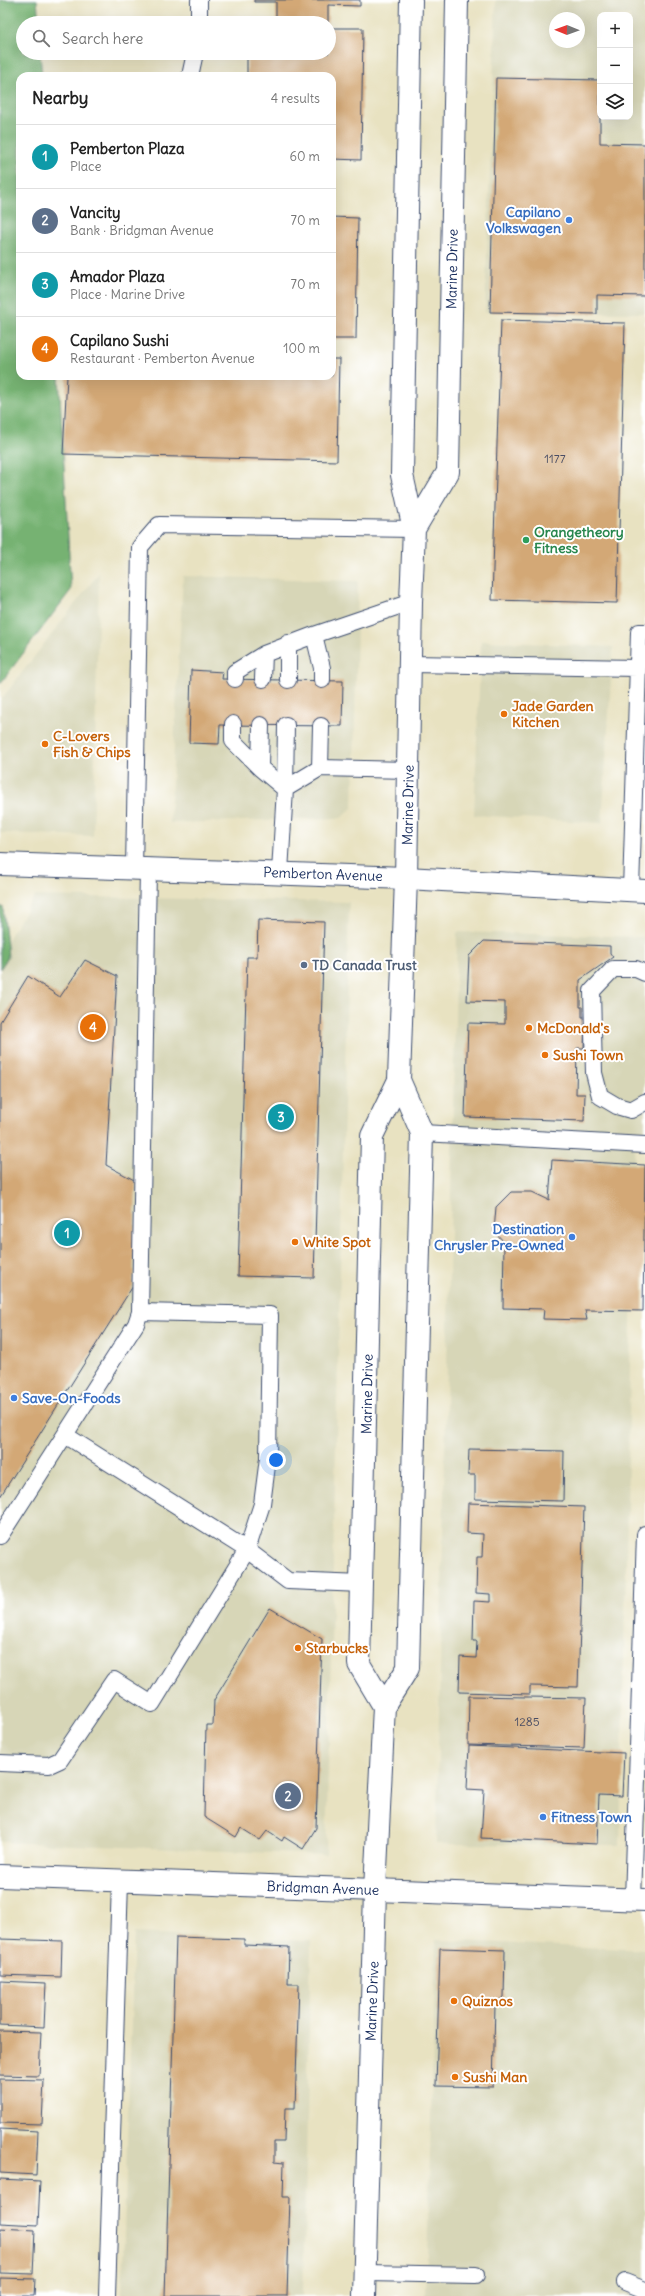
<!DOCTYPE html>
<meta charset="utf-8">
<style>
:root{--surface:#fff;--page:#f6f6f6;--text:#222;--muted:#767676;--line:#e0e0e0;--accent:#1f6fb2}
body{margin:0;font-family:Delius,sans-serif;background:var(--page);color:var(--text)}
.controls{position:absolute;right:12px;top:12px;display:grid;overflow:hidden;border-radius:8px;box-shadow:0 4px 16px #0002}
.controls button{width:36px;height:36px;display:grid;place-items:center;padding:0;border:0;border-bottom:1px solid var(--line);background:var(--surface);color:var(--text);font:20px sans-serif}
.compass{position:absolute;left:549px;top:12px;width:36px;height:36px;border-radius:50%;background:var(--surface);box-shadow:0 4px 16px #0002;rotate:271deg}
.you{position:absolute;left:276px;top:1460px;width:14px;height:14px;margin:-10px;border:3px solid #fff;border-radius:50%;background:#1a73e8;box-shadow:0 0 0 6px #1a73e833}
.badge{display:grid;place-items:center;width:26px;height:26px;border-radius:50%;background:var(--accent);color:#fff;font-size:13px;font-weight:700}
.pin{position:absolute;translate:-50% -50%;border:2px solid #fff;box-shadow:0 1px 4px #0006}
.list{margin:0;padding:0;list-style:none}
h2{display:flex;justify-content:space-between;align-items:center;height:52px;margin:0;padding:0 16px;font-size:17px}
h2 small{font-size:13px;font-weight:400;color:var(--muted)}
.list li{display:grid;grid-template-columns:26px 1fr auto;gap:12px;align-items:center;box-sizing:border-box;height:64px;padding:0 16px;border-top:1px solid var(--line)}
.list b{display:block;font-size:15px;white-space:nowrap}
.list p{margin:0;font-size:13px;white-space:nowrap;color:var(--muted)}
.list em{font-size:13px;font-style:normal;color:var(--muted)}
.icon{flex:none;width:22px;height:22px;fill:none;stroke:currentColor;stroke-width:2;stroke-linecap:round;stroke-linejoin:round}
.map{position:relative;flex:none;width:645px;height:2296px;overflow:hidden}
.search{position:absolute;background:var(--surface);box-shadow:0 4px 16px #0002;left:16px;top:16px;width:320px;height:44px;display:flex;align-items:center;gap:10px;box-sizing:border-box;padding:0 14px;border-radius:22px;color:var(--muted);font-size:15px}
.panel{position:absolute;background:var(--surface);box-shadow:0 4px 16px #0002;left:16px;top:72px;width:320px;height:308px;border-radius:12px}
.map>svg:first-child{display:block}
.built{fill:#d7d6b7;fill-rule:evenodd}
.forest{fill:#76b272;stroke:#487068}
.building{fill:#d3a876}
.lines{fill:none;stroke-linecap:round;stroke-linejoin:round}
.service-casing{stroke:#3a4a6d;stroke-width:18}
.minor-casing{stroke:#3a4a6d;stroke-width:24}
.tertiary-casing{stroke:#3a4a6d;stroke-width:24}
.secondary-casing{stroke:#3a4a6d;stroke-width:24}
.service{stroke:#fff;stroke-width:16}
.minor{stroke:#fff;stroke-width:22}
.tertiary{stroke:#fff;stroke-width:22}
.secondary{stroke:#fff;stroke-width:22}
.shop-dot{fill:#3f7fe0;stroke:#fff;stroke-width:1.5}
.leisure-dot{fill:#2e9e5b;stroke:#fff;stroke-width:1.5}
.food-dot{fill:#e8710a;stroke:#fff;stroke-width:1.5}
.service-dot{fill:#5c6f8a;stroke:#fff;stroke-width:1.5}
.labels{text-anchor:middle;stroke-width:4;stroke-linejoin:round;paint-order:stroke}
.number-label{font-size:12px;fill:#494d64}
.shop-label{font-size:14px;font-weight:bold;fill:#366cbe;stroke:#fff;text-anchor:end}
.street-label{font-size:14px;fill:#1b2f5e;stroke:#fff}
.leisure-label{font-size:14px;font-weight:bold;fill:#27864d;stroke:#fff;text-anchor:start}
.food-label{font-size:14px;font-weight:bold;fill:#c56008;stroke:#fff;text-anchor:start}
.service-label{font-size:14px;font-weight:bold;fill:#4e5e75;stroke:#fff;text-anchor:start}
</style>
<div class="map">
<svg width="645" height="2296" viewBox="0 0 645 2296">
<rect width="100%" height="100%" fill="#fff"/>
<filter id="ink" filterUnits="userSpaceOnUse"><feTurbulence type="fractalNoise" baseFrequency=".025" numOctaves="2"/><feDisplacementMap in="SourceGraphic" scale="8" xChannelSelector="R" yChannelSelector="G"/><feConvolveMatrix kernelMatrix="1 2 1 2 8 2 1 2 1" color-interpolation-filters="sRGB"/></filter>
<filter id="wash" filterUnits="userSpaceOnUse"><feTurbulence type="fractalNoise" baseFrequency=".012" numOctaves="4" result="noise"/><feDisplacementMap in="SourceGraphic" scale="16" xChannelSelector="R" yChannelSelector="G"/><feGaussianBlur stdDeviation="0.9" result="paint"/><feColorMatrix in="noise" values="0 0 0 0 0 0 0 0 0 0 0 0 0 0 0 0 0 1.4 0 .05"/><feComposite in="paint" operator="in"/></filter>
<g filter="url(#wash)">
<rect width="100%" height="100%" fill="#e8e2c1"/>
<!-- built -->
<path class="built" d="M 496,0 L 645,0 L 645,313 L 485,312 ZM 600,15 L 630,15 L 630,117 L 600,117 ZM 555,18 L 579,18 L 579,42 L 555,42 Z
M 99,573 L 93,836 L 0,833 L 0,701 Z
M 183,576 L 358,581 L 353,807 L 341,818 L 170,823 Z
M 481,641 L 613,647 L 602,823 L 474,815 Z
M 35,896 L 349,902 L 326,1855 L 0,1842 L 0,952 Z
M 457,932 L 645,937 L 645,1131 L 635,1131 L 620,1845 L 436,1844 Z
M 134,1933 L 311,1941 L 303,2296 L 122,2296 Z
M 436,1940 L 645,1950 L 645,2296 L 426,2296 Z"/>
<!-- forest -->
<path class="forest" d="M 0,0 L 37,0 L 39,23 L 23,23 L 23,53 L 40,53 L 42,76 L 20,76 L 20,376 L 59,376 L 71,590 L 0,684 Z
M 0,907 L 3,907 L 8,957 L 0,969 Z"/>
<g id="blocks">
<!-- building -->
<path class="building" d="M 254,0 L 360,0 L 360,6 L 328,5 L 328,23 L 276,23 L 276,2 L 254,2 Z
M 329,28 L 363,28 L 361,160 L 332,159 L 332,76 L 247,76 L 247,53 L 329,53 Z
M 496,78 L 600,80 L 600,143 L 645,144 L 645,296 L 597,295 L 597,314 L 490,312 Z
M 332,217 L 358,218 L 356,339 L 332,339 Z
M 501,320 L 625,323 L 617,603 L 492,600 Z
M 332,359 L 339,359 L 337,461 L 63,454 L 67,376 L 332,376 Z
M 191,670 L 223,672 L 222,679 L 343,681 L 342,726 L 220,725 L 219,744 L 189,743 Z
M 258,920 L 324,922 L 314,1278 L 238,1276 L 247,957 L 257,957 Z
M 484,941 L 610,946 L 610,953 L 613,957 L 580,980 L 580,1007 L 582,1007 L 582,1017 L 585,1017 L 584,1048 L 577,1048 L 576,1094 L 585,1094 L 584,1121 L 465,1117 L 468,1023 L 505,1024 L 505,1002 L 467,1001 L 469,956 Z
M 85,960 L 117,976 L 106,1165 L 136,1181 L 133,1286 L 0,1497 L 0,1022 L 28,976 L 60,997 Z
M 552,1160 L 645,1165 L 643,1311 L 585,1310 L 587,1320 L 543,1319 L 544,1309 L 503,1308 L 504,1242 L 494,1231 L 496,1207 L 511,1192 L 532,1192 L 549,1200 Z
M 469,1449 L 564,1451 L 563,1501 L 475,1499 L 475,1475 L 468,1475 Z
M 468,1503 L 584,1507 L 578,1687 L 530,1686 L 530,1694 L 459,1692 L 460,1657 L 476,1658 L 477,1641 L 473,1641 L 474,1601 L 490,1602 L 490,1594 L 476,1593 L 477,1557 L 482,1557 L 483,1534 L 467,1533 Z
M 270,1608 L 322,1639 L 316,1828 L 303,1849 L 284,1837 L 282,1841 L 267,1831 L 260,1840 L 241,1828 L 236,1837 L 204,1817 L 206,1725 L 213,1725 L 214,1700 Z
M 469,1696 L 586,1698 L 584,1748 L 468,1745 Z
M 469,1746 L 624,1753 L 622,1796 L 599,1795 L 597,1844 L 481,1838 L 484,1790 L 467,1789 Z
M 176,1937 L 244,1939 L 244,1945 L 289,1947 L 288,1984 L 299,1984 L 295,2108 L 285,2108 L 284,2142 L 274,2142 L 274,2162 L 284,2163 L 283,2197 L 290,2197 L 287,2296 L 165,2296 Z
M 0,1939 L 62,1941 L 61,1977 L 0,1975 Z
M 440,1948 L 505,1950 L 504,1997 L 495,2005 L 493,2087 L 436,2086 Z
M 0,1981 L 46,1983 L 44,2027 L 0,2025 Z
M 0,2031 L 41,2032 L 39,2076 L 0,2075 Z
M 0,2079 L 44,2080 L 42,2124 L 0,2123 Z
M 0,2129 L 38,2131 L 36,2175 L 0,2173 Z
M 0,2179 L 40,2181 L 38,2225 L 0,2223 Z
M 0,2228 L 35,2230 L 33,2274 L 0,2273 Z
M 0,2278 L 35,2279 L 34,2296 L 0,2296 Z"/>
</g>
</g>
<g filter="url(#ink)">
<use href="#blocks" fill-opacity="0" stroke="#3a4a6d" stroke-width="1"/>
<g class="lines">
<!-- service casing -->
<g class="service-casing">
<path id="service" d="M 199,23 L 199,0
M 190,76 L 195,53
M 314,635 L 411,602
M 411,664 L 637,668
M 235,679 L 235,672 L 264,654
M 263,679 L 264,654 L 314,635 L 322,668 L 322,680
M 288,680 L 288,643
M 233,724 L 233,741 L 260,768
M 261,725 L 260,768 L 285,789 L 280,872
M 286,725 L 285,789 L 320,768 L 321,726
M 320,768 L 408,770
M 134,869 L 140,547 L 159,525 L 414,529
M 631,890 L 639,632 L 645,632
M 645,973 L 636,969 L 613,969 L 592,991 L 594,1073 L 600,1096 L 617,1106 L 631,1110 L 645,1102
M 422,1133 L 645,1145
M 65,1435 L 247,1550 L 288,1581 L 362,1584
M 0,1536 L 136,1324 L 140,1312 L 148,870
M 0,1763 L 49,1765 L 60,1760 L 114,1680 L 152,1704 L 247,1550 L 262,1504 L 268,1458 L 270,1315 L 140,1312
M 633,1900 L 645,1534
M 365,2273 L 476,2275
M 625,2282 L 645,2290
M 107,2296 L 120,1881"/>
</g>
<!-- minor casing -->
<g class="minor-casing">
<path id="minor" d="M 0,864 L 406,878
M 0,1876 L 645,1900"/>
</g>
<!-- tertiary casing -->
<g class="tertiary-casing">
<path id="tertiary" d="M 406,878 L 645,891"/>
</g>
<!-- secondary casing -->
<g class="secondary-casing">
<path id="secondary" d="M 414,529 L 448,472 L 457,0
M 384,1706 L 359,1664 L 372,1136 L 399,1080 L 406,878 L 411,602 L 414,529 L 402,475 L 411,0
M 364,2296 L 375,1890 L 384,1706 L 408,1668 L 422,1133 L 399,1080"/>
</g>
<!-- service -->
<use href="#service" class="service"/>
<!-- minor -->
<use href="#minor" class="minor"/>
<!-- tertiary -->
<use href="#tertiary" class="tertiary"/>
<!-- secondary -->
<use href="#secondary" class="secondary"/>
</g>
</g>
<!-- markers -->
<g class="shop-dot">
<circle cx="569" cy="220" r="4"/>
<circle cx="572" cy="1237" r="4"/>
<circle cx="14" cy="1398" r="4"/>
<circle cx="543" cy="1817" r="4"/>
</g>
<circle class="leisure-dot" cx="526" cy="540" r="4"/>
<g class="food-dot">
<circle cx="504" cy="714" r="4"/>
<circle cx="45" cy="744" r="4"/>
<circle cx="529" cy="1028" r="4"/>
<circle cx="545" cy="1055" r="4"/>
<circle cx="295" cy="1242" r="4"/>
<circle cx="298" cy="1648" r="4"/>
<circle cx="454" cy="2001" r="4"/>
<circle cx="455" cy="2077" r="4"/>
</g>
<circle class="service-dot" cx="304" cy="965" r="4"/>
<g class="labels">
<!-- number labels -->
<g class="number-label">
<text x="555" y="463">1177</text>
<text x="527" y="1726">1285</text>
</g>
<!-- shop labels -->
<g class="shop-label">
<text x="561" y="217">Capilano<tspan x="561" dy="16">Volkswagen</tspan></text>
<text x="564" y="1234">Destination<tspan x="564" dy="16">Chrysler Pre-Owned</tspan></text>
<text x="22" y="1403" text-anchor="start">Save-On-Foods</text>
<text x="551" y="1822" text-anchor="start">Fitness Town</text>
</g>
<!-- street labels -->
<g class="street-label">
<text transform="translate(452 269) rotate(-89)" y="5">Marine Drive</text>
<text transform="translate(408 805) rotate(-89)" y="5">Marine Drive</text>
<text transform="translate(323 874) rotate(2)" y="5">Pemberton Avenue</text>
<text transform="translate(367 1394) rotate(-89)" y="5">Marine Drive</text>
<text transform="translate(323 1888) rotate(2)" y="5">Bridgman Avenue</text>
<text transform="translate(372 2001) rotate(-88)" y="5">Marine Drive</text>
</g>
<!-- leisure labels -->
<g class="leisure-label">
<text x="534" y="537">Orangetheory<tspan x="534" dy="16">Fitness</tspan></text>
</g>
<!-- food labels -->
<g class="food-label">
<text x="512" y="711">Jade Garden<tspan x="512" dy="16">Kitchen</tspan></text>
<text x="53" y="741">C-Lovers<tspan x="53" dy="16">Fish &amp; Chips</tspan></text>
<text x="537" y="1033">McDonald's</text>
<text x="553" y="1060">Sushi Town</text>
<text x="303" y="1247">White Spot</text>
<text x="306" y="1653">Starbucks</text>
<text x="462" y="2006">Quiznos</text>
<text x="463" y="2082">Sushi Man</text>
</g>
<!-- service labels -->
<g class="service-label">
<text x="312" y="970">TD Canada Trust</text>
</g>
</g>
</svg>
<div class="controls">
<button>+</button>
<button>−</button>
<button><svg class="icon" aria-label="layers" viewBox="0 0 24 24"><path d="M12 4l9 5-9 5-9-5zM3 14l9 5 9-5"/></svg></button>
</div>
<svg class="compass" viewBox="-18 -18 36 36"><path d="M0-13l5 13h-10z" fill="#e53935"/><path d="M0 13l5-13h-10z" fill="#767676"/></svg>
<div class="you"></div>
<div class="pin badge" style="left:67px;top:1233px;background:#0f9aa8">1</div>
<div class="pin badge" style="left:288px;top:1796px;background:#5c6f8a">2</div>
<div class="pin badge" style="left:281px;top:1117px;background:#0f9aa8">3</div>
<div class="pin badge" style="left:93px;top:1027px;background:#e8710a">4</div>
<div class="search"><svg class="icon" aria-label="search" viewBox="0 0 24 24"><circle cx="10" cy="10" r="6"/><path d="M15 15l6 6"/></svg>Search here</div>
<section class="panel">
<h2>Nearby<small>4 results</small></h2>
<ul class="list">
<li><span class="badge" style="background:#0f9aa8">1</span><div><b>Pemberton Plaza</b><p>Place</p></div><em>60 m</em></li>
<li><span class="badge" style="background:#5c6f8a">2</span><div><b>Vancity</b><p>Bank · Bridgman Avenue</p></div><em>70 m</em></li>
<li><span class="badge" style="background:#0f9aa8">3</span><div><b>Amador Plaza</b><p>Place · Marine Drive</p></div><em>70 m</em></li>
<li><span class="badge" style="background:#e8710a">4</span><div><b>Capilano Sushi</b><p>Restaurant · Pemberton Avenue</p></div><em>100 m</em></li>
</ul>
</section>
</div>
